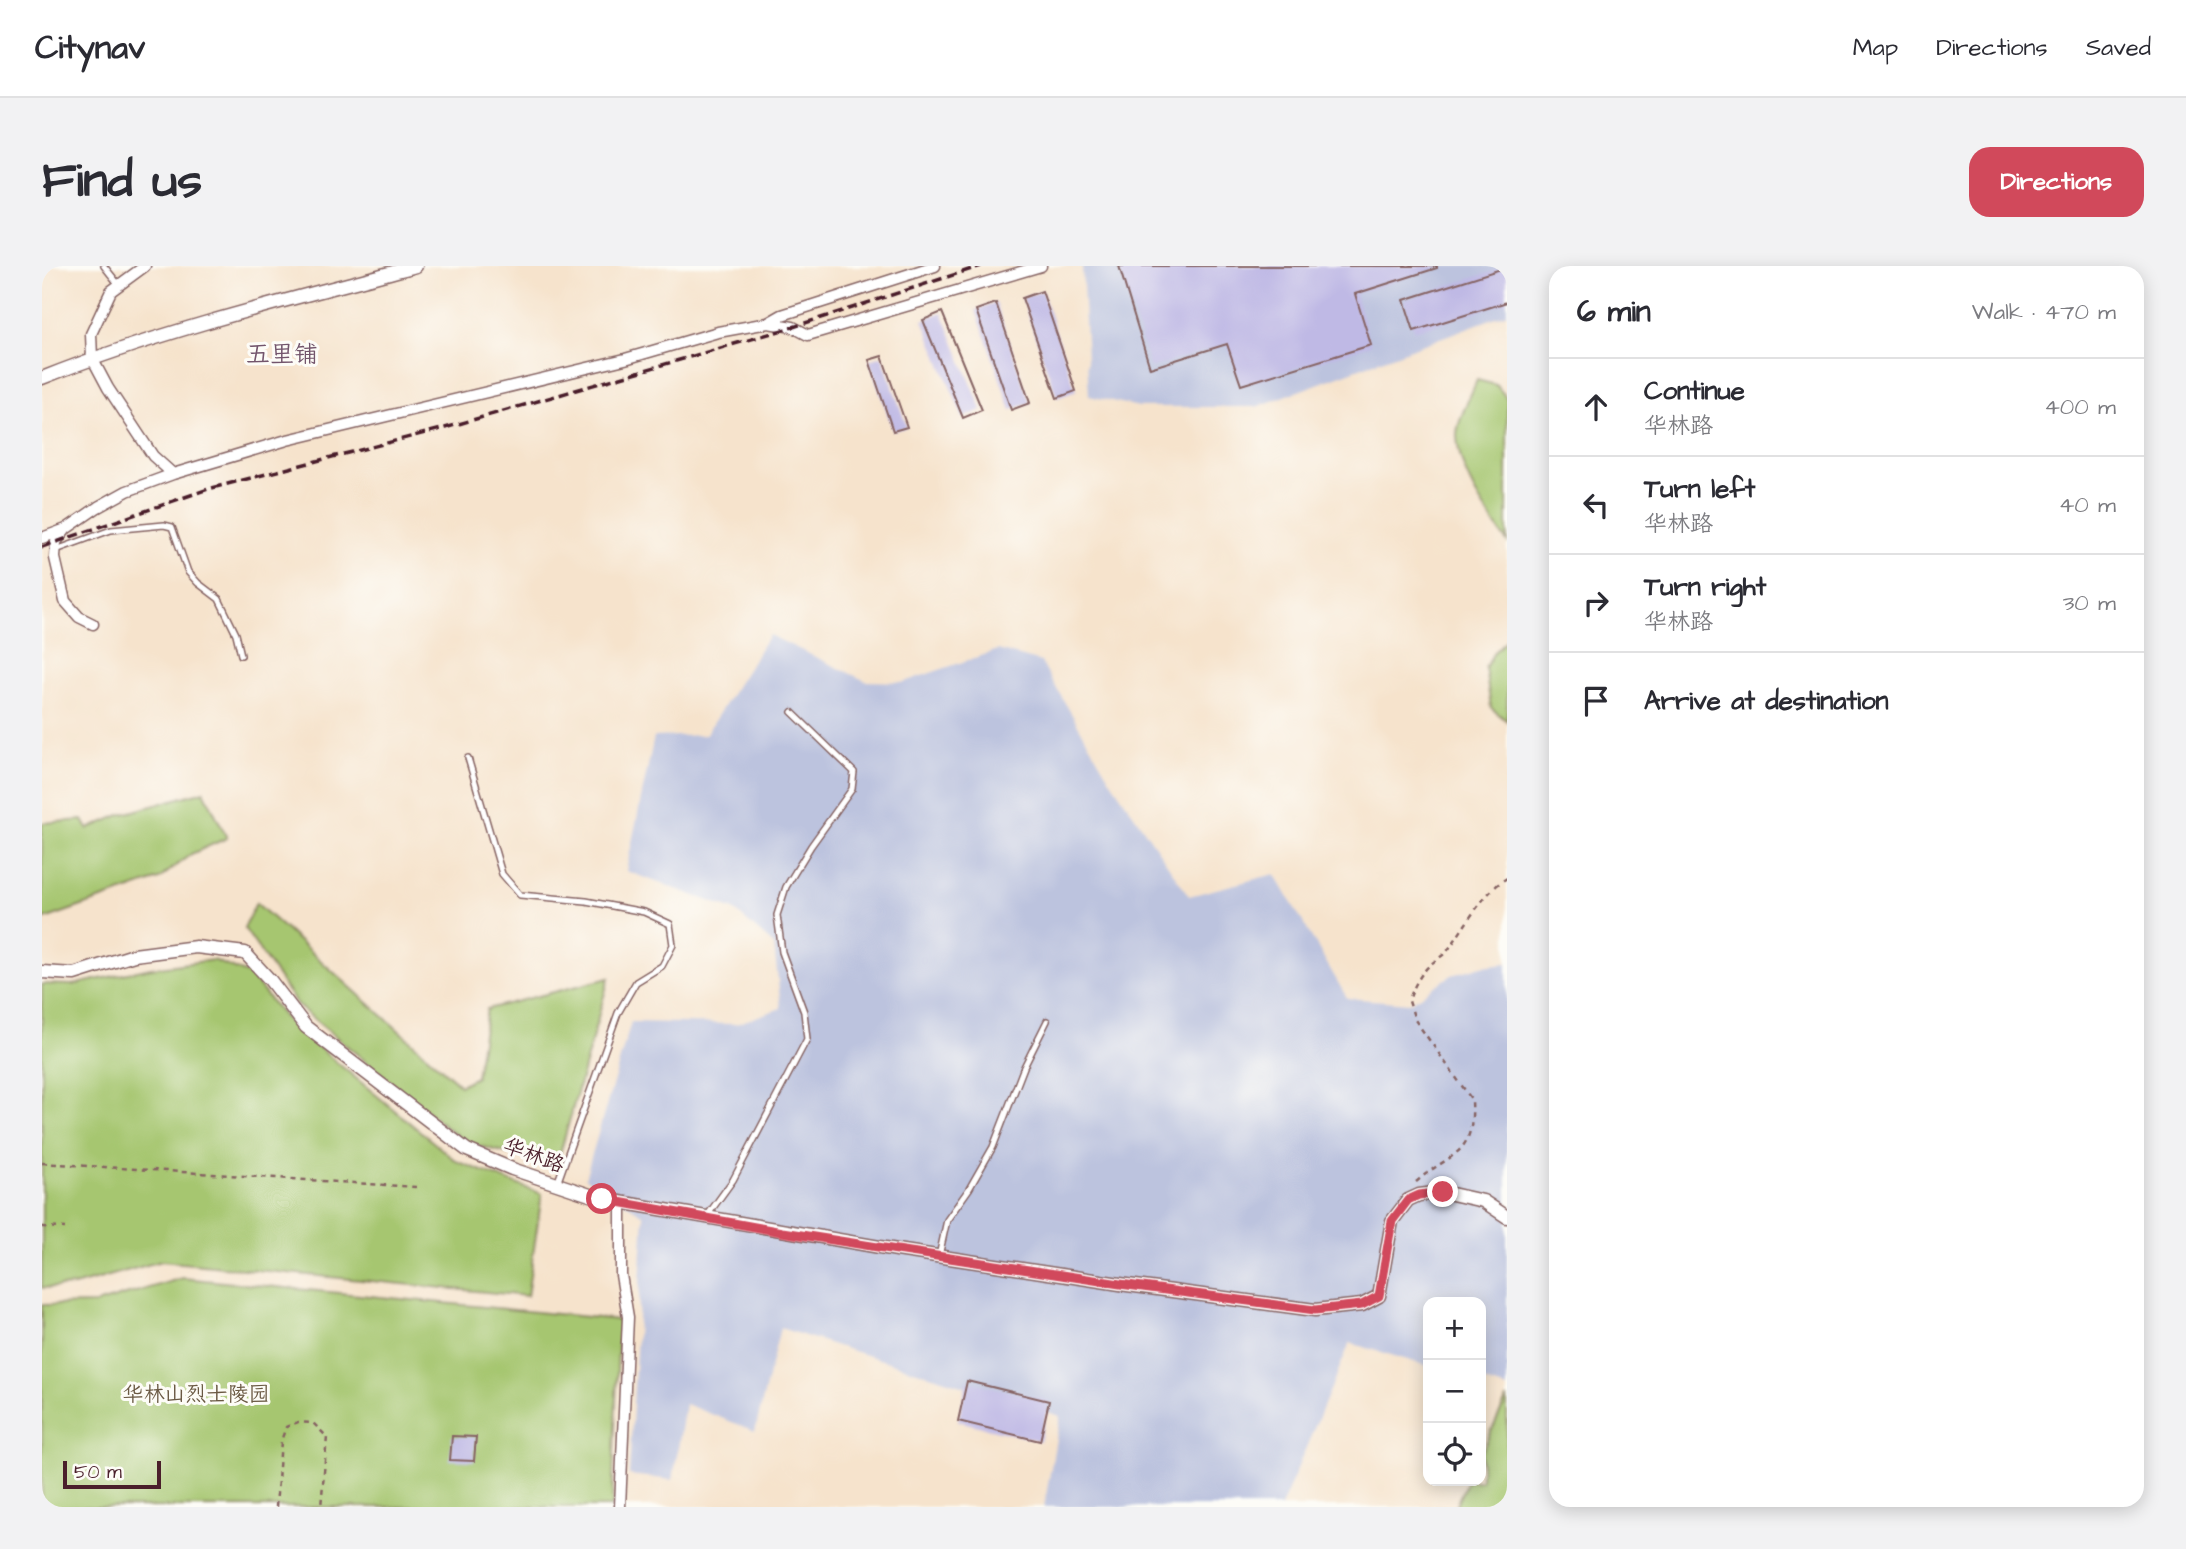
<!DOCTYPE html>
<meta charset="utf-8">
<style>
:root{--surface:#fff;--page:#f2f2f3;--text:#2b2b33;--muted:#7c7c81;--line:#e1e1e2;--accent:#d1495b}
body{margin:0;font-family:"Architects Daughter","LXGW WenKai TC",sans-serif;background:var(--page);color:var(--text)}
.controls{position:absolute;right:21px;bottom:21px;display:grid;overflow:hidden;border-radius:14px;box-shadow:0 4px 18px #0003}
.controls button{width:63px;height:63px;display:grid;place-items:center;padding:0;border:0;border-bottom:2px solid var(--line);background:var(--surface);color:var(--text);font:35px sans-serif}
.scale{position:absolute;left:21px;bottom:18px;width:98px;box-sizing:border-box;padding-left:7px;border:4px solid #4a1f2b;border-top:0;font-size:19px;line-height:24px;white-space:nowrap;color:#4a1f2b;-webkit-text-stroke:5px #fdfcf7;paint-order:stroke}
.stop{position:absolute;width:21px;height:21px;margin:-16px;border:5px solid #d1495b;border-radius:50%;background:#fff}
.stop.end{background:#d1495b;border-color:#fff;box-shadow:0 2px 7px #0008}
.list{margin:0;padding:0;list-style:none}
h2{display:flex;justify-content:space-between;align-items:center;height:91px;margin:0;padding:0 28px;font-size:30px}
h2 small{font-size:23px;font-weight:400;color:var(--muted)}
.list li{display:grid;grid-template-columns:46px 1fr auto;gap:21px;align-items:center;box-sizing:border-box;height:98px;padding:0 28px;border-top:2px solid var(--line)}
.list b{display:block;font-size:26px;white-space:nowrap}
.list p{margin:0;font-size:23px;white-space:nowrap;color:var(--muted)}
.list em{font-size:23px;font-style:normal;color:var(--muted)}
.icon{flex:none;width:38px;height:38px;fill:none;stroke:currentColor;stroke-width:2;stroke-linecap:round;stroke-linejoin:round}
.map{position:relative;flex:none;width:1465px;height:1241px;overflow:hidden;border-radius:21px}
header{display:flex;align-items:center;gap:42px;box-sizing:border-box;height:98px;padding:0 35px;background:var(--surface);border-bottom:2px solid var(--line)}
header strong{font-size:33px}
nav{display:flex;gap:38px;margin-inline-start:auto;font-size:24px}
.intro{display:flex;align-items:center;justify-content:space-between;box-sizing:border-box;height:168px;padding:0 42px}
h1{margin:0;font-size:49px}
.button{padding:18px 32px;border-radius:21px;background:var(--accent);color:#fff;font-size:24px;font-weight:700}
main{display:flex;gap:42px;padding:0 42px}
aside{flex:1;background:var(--surface);border-radius:21px;box-shadow:0 4px 18px #0003}
.map>svg:first-child{display:block}
.industrial{fill:#bcc3de}
.green{fill:#a6c66f;stroke:#78724d;stroke-width:2}
.building{fill:#bfb9e5}
.lines{fill:none;stroke-linecap:round;stroke-linejoin:round}
.service-casing{stroke:#866463;stroke-width:8}
.minor-casing{stroke:#866463;stroke-width:13}
.tertiary-casing{stroke:#866463;stroke-width:15}
.path{stroke:#866463;stroke-width:2.5;stroke-dasharray:5 5;stroke-linecap:butt}
.service{stroke:#fff;stroke-width:5}
.minor{stroke:#fff;stroke-width:10}
.tertiary{stroke:#fff;stroke-width:12}
.rail{stroke:#4a1f2b;stroke-width:3.5;stroke-dasharray:10 5;stroke-linecap:butt}
.route{stroke:#d1495b;stroke-width:9}
.labels{text-anchor:middle;stroke-width:6;stroke-linejoin:round;paint-order:stroke}
.street-label{font-size:21px;fill:#4a1f2b;stroke:#fdfcf7}
.park-label{font-size:21px;fill:#6a5943;stroke:#fdfcf7}
.quarter-label{font-size:24px;fill:#73556c;stroke:#fdfcf7}
</style>
<header>
<strong>Citynav</strong>
<nav><a>Map</a><a>Directions</a><a>Saved</a></nav>
</header>
<div class="intro"><h1>Find us</h1><a class="button">Directions</a></div>
<main>
<div class="map">
<svg width="1465" height="1241" viewBox="0 0 1465 1241">
<rect width="100%" height="100%" fill="#fdfcf7"/>
<filter id="ink" filterUnits="userSpaceOnUse"><feTurbulence type="fractalNoise" baseFrequency=".0143" numOctaves="2"/><feDisplacementMap in="SourceGraphic" scale="14" xChannelSelector="R" yChannelSelector="G"/><feConvolveMatrix kernelMatrix="1 2 1 2 8 2 1 2 1" color-interpolation-filters="sRGB"/></filter>
<filter id="wash" filterUnits="userSpaceOnUse"><feTurbulence type="fractalNoise" baseFrequency=".00686" numOctaves="4" result="noise"/><feDisplacementMap in="SourceGraphic" scale="28" xChannelSelector="R" yChannelSelector="G"/><feGaussianBlur stdDeviation="1.57" result="paint"/><feColorMatrix in="noise" values="0 0 0 0 0 0 0 0 0 0 0 0 0 0 0 0 0 1.4 0 .05"/><feComposite in="paint" operator="in"/></filter>
<g filter="url(#wash)">
<rect width="100%" height="100%" fill="#f6e3cc"/>
<!-- industrial -->
<path class="industrial" d="M 1040,0 L 1465,0 L 1465,47 L 1214,141 L 1097,141 L 1047,130 Z
M 727,369 L 824,415 L 862,416 L 956,384 L 999,396 L 1069,515 L 1147,630 L 1233,608 L 1305,732 L 1367,737 L 1410,709 L 1440,700 L 1465,697 L 1465,1123 L 1439,1115 L 1439,1036 L 1386,1036 L 1386,1100 L 1308,1077 L 1239,1241 L 1002,1241 L 1018,1150 L 738,1062 L 713,1165 L 643,1138 L 631,1214 L 587,1209 L 602,949 L 543,912 L 589,756 L 694,758 L 739,742 L 732,679 L 692,644 L 584,605 L 612,471 L 663,469 Z"/>
<!-- green -->
<path class="green" d="M 1435,114 L 1454,119 L 1465,132 L 1465,276 C 1444,246 1417,208 1415,170 C 1414,157 1430,127 1435,114 Z
M 1465,373 L 1465,455 L 1449,442 L 1443,402 L 1452,386 Z
M 162,525 L 185,572 L 149,588 L 117,613 L 0,654 L 0,557 L 41,554 L 46,563 L 78,549 Z
M 214,637 L 418,819 L 434,811 L 445,743 L 567,712 L 515,899 L 424,877 L 256,740 L 202,662 Z
M 171,694 L 208,709 L 246,756 L 414,895 L 500,928 L 485,1030 L 119,995 L 32,1020 L 0,1022 L 0,718 L 30,719 L 109,702 Z
M 140,1012 L 577,1054 L 570,1241 L 0,1241 L 0,1039 L 54,1038 Z
M 1465,1132 L 1465,1228 L 1458,1241 L 1413,1241 L 1425,1215 L 1439,1215 L 1439,1187 Z"/>
<g id="blocks">
<!-- building -->
<path class="building" d="M 1077,0 L 1395,0 L 1395,2 L 1313,28 L 1329,79 L 1199,119 L 1185,78 L 1108,102 Z
M 1465,1 L 1465,36 L 1372,65 L 1362,34 Z
M 1000,25 L 1034,125 L 1015,132 L 980,32 Z
M 954,37 L 988,137 L 969,144 L 934,44 Z
M 900,46 L 940,144 L 921,152 L 881,54 Z
M 840,90 L 865,161 L 851,165 L 827,94 Z
M 925,1115 L 1007,1135 L 998,1175 L 916,1155 Z
M 410,1170 L 434,1171 L 432,1195 L 408,1194 Z"/>
</g>
</g>
<g filter="url(#ink)">
<use href="#blocks" fill-opacity="0" stroke="#866463" stroke-width="2"/>
<g class="lines">
<!-- service casing -->
<g class="service-casing">
<path id="service" d="M 62,0 L 77,19
M 14,284 L 69,264 L 122,259 L 130,261 L 146,306 L 156,317 L 177,333 L 194,368 L 199,389
M 426,492 L 460,608 L 478,629 L 544,635 L 602,646 L 628,658 L 631,679 L 620,700 L 594,716 L 576,747 L 515,918
M 665,950 L 691,914 L 765,773 L 762,746 L 740,686 L 735,649 L 744,621 L 769,580 L 810,523 L 812,506 L 750,446
M 897,990 L 905,954 L 927,923 L 951,881 L 982,801 L 1005,755"/>
</g>
<!-- minor casing -->
<g class="minor-casing">
<path id="minor" d="M 103,0 L 69,25 L 49,68 L 50,92 L 66,122 L 111,190 L 131,208
M 726,57 L 740,49 L 893,0
M 0,272 L 24,263
M 51,358 L 37,351 L 23,335 L 13,292 L 14,276 L 24,263 L 56,241 L 85,225 L 131,208 L 245,174 L 583,93 L 676,66 L 726,57 L 751,61 L 766,69 L 999,0
M 578,1241 L 586,1051 L 579,1009 L 579,937"/>
</g>
<!-- tertiary casing -->
<g class="tertiary-casing">
<path id="tertiary" d="M 0,112 C 121,64 249,33 374,0
M 0,706 L 32,708 L 92,689 L 154,681 L 203,687 L 228,714 L 264,761 L 425,884 L 470,903 L 560,933 L 855,984 L 1078,1018 L 1273,1044 L 1320,1039 L 1337,1030 L 1350,955 L 1366,934 L 1377,929 L 1401,926 L 1441,935 L 1465,951"/>
</g>
<!-- path -->
<path class="path" d="M 0,897 L 374,921
M 1374,916 C 1409,885 1433,892 1430,834 L 1373,754 L 1367,735 C 1371,721 1378,708 1389,698 C 1395,693 1401,690 1406,684 C 1424,660 1439,628 1465,612
M 0,961 L 23,962
M 234,1241 L 239,1175 L 244,1161 L 256,1156 L 271,1157 L 285,1171 L 279,1241"/>
<!-- service -->
<use href="#service" class="service"/>
<!-- minor -->
<use href="#minor" class="minor"/>
<!-- tertiary -->
<use href="#tertiary" class="tertiary"/>
<!-- rail -->
<path class="rail" d="M 0,281 L 166,223 L 403,162 L 751,61 L 939,0"/>
</g>
</g>
<g class="lines" filter="url(#ink)">
<!-- route -->
<path class="route" d="M 560,933 L 740,966 L 855,984 L 1078,1018 L 1273,1044 L 1320,1039 L 1337,1030 L 1350,955 L 1366,934 L 1377,929 L 1401,926"/>
</g>
<g class="labels">
<!-- street labels -->
<g class="street-label">
<text transform="translate(492 889) rotate(20)" y="7">华林路</text>
</g>
<!-- park labels -->
<g class="park-label">
<text x="154" y="1135">华林山烈士陵园</text>
</g>
<!-- quarter labels -->
<g class="quarter-label">
<text x="240" y="96">五里铺</text>
</g>
</g>
</svg>
<div class="controls">
<button>+</button>
<button>−</button>
<button><svg class="icon" aria-label="locate" viewBox="0 0 24 24"><circle cx="12" cy="12" r="6"/><path d="M12 2v4M12 18v4M2 12h4M18 12h4"/></svg></button>
</div>
<div class="scale">50 m</div>
<div class="stop" style="left:560px;top:933px"></div>
<div class="stop end" style="left:1401px;top:926px"></div>
</div>
<aside>
<h2>6 min<small>Walk · 470 m</small></h2>
<ul class="list">
<li><svg class="icon" aria-label="ahead" viewBox="0 0 24 24"><path d="M12 20V5M6 11l6-6 6 6"/></svg><div><b>Continue</b><p>华林路</p></div><em>400 m</em></li>
<li><svg class="icon" aria-label="left" viewBox="0 0 24 24"><path d="M17 20v-9H6M10 6l-5 5 5 5"/></svg><div><b>Turn left</b><p>华林路</p></div><em>40 m</em></li>
<li><svg class="icon" aria-label="right" viewBox="0 0 24 24"><path d="M7 20v-9h11M14 6l5 5-5 5"/></svg><div><b>Turn right</b><p>华林路</p></div><em>30 m</em></li>
<li><svg class="icon" aria-label="arrive" viewBox="0 0 24 24"><path d="M6 21V4h12l-3 4 3 4H6"/></svg><div><b>Arrive at destination</b></div></li>
</ul>
</aside>
</main>
